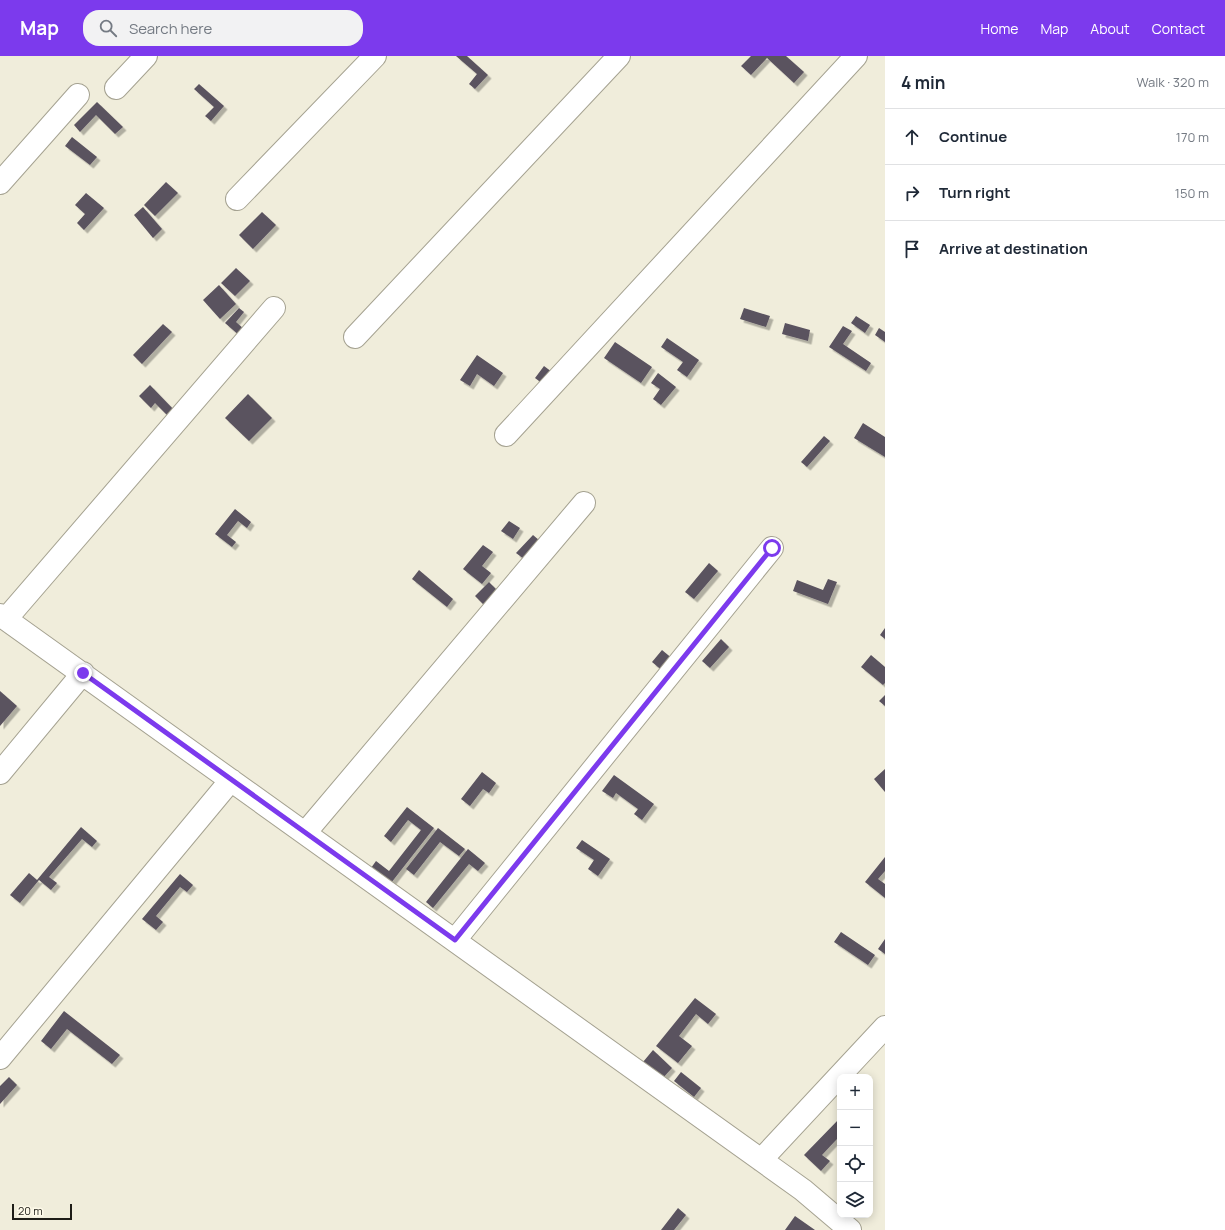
<!DOCTYPE html>
<meta charset="utf-8">
<style>
:root{--surface:#fff;--page:#f2f2f3;--text:#1f2937;--muted:#747a83;--line:#e0e1e3;--accent:#7c3aed}
body{margin:0;font-family:Manrope,sans-serif;background:var(--page);color:var(--text)}
.controls{position:absolute;right:12px;bottom:12px;display:grid;overflow:hidden;border-radius:8px;box-shadow:0 2px 10px #0003}
.controls button{width:36px;height:36px;display:grid;place-items:center;padding:0;border:0;border-bottom:1px solid var(--line);background:var(--surface);color:var(--text);font:20px sans-serif}
.scale{position:absolute;left:12px;bottom:10px;width:60px;box-sizing:border-box;padding-left:4px;border:2px solid #1e1d17;border-top:0;font-size:11px;line-height:14px;white-space:nowrap;color:#1e1d17;-webkit-text-stroke:3px #fefae9;paint-order:stroke}
.stop{position:absolute;width:12px;height:12px;margin:-9px;border:3px solid #7c3aed;border-radius:50%;background:#fff}
.stop.end{background:#7c3aed;border-color:#fff;box-shadow:0 1px 4px #0008}
.list{margin:0;padding:0;list-style:none}
h2{display:flex;justify-content:space-between;align-items:center;height:52px;margin:0;padding:0 16px;font-size:17px}
h2 small{font-size:13px;font-weight:400;color:var(--muted)}
.list li{display:grid;grid-template-columns:26px 1fr auto;gap:12px;align-items:center;box-sizing:border-box;height:56px;padding:0 16px;border-top:1px solid var(--line)}
.list b{display:block;font-size:15px;white-space:nowrap}
.list em{font-size:13px;font-style:normal;color:var(--muted)}
.icon{flex:none;width:22px;height:22px;fill:none;stroke:currentColor;stroke-width:2;stroke-linecap:round;stroke-linejoin:round}
.map{position:relative;flex:none;width:885px;height:1174px;overflow:hidden}
header{display:flex;align-items:center;gap:24px;box-sizing:border-box;height:56px;padding:0 20px;background:var(--accent);color:#fff}
header strong{font-size:19px}
nav{display:flex;gap:22px;margin-inline-start:auto;font-size:14px}
.search{width:280px;height:36px;background:var(--page);display:flex;align-items:center;gap:10px;box-sizing:border-box;padding:0 14px;border-radius:16px;color:var(--muted);font-size:15px}
main{display:flex}
aside{flex:1;background:var(--surface)}
.map>svg:first-child{display:block}
.building{fill:#5a525f;filter:url(#shadow)}
.lines{fill:none;stroke-linecap:round;stroke-linejoin:round}
.minor-casing{stroke:#a5a291;stroke-width:24}
.minor{stroke:#fff;stroke-width:22}
.route{stroke:#7c3aed;stroke-width:5}
</style>
<header>
<strong>Map</strong>
<div class="search"><svg class="icon" aria-label="search" viewBox="0 0 24 24"><circle cx="10" cy="10" r="6"/><path d="M15 15l6 6"/></svg>Search here</div>
<nav><a>Home</a><a>Map</a><a>About</a><a>Contact</a></nav>
</header>
<main>
<div class="map">
<svg width="885" height="1174" viewBox="0 0 885 1174">
<defs>
<filter id="shadow"><feDropShadow dx="3.5" dy="3.5" stdDeviation="0" flood-color="#0004"/></filter>
</defs>
<rect width="100%" height="100%" fill="#f0eddb"/>
<!-- building -->
<path class="building" d="M 456,0 L 467,0 L 488,19 L 475,33 L 469,28 L 477,18 Z
M 751,0 L 786,0 L 804,16 L 794,27 L 767,2 L 751,19 L 741,10 Z
M 199,28 L 224,50 L 211,65 L 205,60 L 214,51 L 194,33 Z
M 97,46 L 123,71 L 115,78 L 96,59 L 80,76 L 74,69 Z
M 72,81 L 97,101 L 90,109 L 65,90 Z
M 166,126 L 178,137 L 155,160 L 144,149 Z
M 86,137 L 104,152 L 84,174 L 77,167 L 85,158 L 75,149 Z
M 143,151 L 162,173 L 153,182 L 134,159 Z
M 262,156 L 276,169 L 253,193 L 239,179 Z
M 236,212 L 250,225 L 235,240 L 221,227 Z
M 219,229 L 236,248 L 220,263 L 203,244 Z
M 239,252 L 244,256 L 236,266 L 245,274 L 240,280 L 225,267 Z
M 744,252 L 770,260 L 766,271 L 740,263 Z
M 856,260 L 870,269 L 865,277 L 851,267 Z
M 785,267 L 810,274 L 808,285 L 782,278 Z
M 163,268 L 172,276 L 142,308 L 133,299 Z
M 843,270 L 852,275 L 843,288 L 871,307 L 866,315 L 829,291 Z
M 879,272 L 885,276 L 885,286 L 875,279 Z
M 667,282 L 699,304 L 687,321 L 677,314 L 683,306 L 661,291 Z
M 615,286 L 652,311 L 641,327 L 604,302 Z
M 477,299 L 503,317 L 494,330 L 477,318 L 470,330 L 460,324 Z
M 544,310 L 552,316 L 543,328 L 535,322 Z
M 658,317 L 676,331 L 661,349 L 653,343 L 660,333 L 651,327 Z
M 150,329 L 176,356 L 170,362 L 155,347 L 151,352 L 139,340 Z
M 248,338 L 272,362 L 249,385 L 225,362 Z
M 863,367 L 885,381 L 885,401 L 854,382 Z
M 824,380 L 830,385 L 807,411 L 801,406 Z
M 235,453 L 251,466 L 247,472 L 238,465 L 227,479 L 236,486 L 232,491 L 215,478 Z
M 509,465 L 520,472 L 513,483 L 501,475 Z
M 533,479 L 540,485 L 524,503 L 516,497 Z
M 483,489 L 493,496 L 482,510 L 491,517 L 482,528 L 463,513 Z
M 709,507 L 718,515 L 694,543 L 685,536 Z
M 419,514 L 453,543 L 447,551 L 412,523 Z
M 828,523 L 837,526 L 828,548 L 793,535 L 797,524 L 823,534 Z
M 489,526 L 498,535 L 484,549 L 475,540 Z
M 885,572 L 885,583 L 880,579 Z
M 721,583 L 729,591 L 710,612 L 702,605 Z
M 662,594 L 674,604 L 664,616 L 652,606 Z
M 871,599 L 885,611 L 885,627 L 883,629 L 861,611 Z
M 0,635 L 17,650 L 0,670 Z
M 885,639 L 885,650 L 879,645 Z
M 885,713 L 885,736 L 874,723 Z
M 482,716 L 496,727 L 489,737 L 483,733 L 470,750 L 461,743 Z
M 614,719 L 654,748 L 642,764 L 634,758 L 638,753 L 616,737 L 613,742 L 602,735 Z
M 407,751 L 434,772 L 391,827 L 371,812 L 376,805 L 389,815 L 421,774 L 408,764 L 391,786 L 384,780 Z
M 81,771 L 97,785 L 92,791 L 82,783 L 49,821 L 57,827 L 51,834 L 39,824 L 20,847 L 10,839 L 29,817 L 37,824 Z
M 438,772 L 465,793 L 459,800 L 440,786 L 414,819 L 406,813 Z
M 582,784 L 610,803 L 598,820 L 588,813 L 594,804 L 576,792 Z
M 468,793 L 485,807 L 478,815 L 469,808 L 433,852 L 426,846 Z
M 885,801 L 885,815 L 878,823 L 885,828 L 885,842 L 865,826 Z
M 180,818 L 193,829 L 187,836 L 180,831 L 156,860 L 163,866 L 156,874 L 142,863 Z
M 841,876 L 875,899 L 868,909 L 834,886 Z
M 885,883 L 885,898 L 878,893 Z
M 695,942 L 716,958 L 708,968 L 696,958 L 679,980 L 692,990 L 678,1007 L 656,990 Z
M 64,955 L 120,999 L 112,1008 L 67,973 L 51,993 L 41,985 Z
M 653,994 L 672,1012 L 662,1023 L 643,1006 Z
M 681,1016 L 701,1032 L 694,1041 L 674,1025 Z
M 9,1021 L 17,1029 L 0,1048 L 0,1030 Z
M 839,1063 L 840,1086 L 837,1083 L 822,1099 L 830,1105 L 821,1115 L 804,1099 Z
M 678,1152 L 686,1159 L 674,1174 L 661,1174 Z
M 795,1160 L 815,1174 L 785,1174 Z"/>
<g class="lines">
<!-- minor casing -->
<g class="minor-casing">
<path id="minor" d="M 116,32 L 146,0
M 0,127 L 78,39
M 237,143 L 375,0
M 355,281 L 619,0
M 506,379 L 856,0
M 0,559 L 803,1134 L 850,1174
M 6,563 L 274,252
M 0,717 L 83,617
M 305,777 L 584,447
M 455,884 L 772,492
M 0,1002 L 231,724
M 761,1104 L 885,971"/>
</g>
<!-- minor -->
<use href="#minor" class="minor"/>
</g>
<g class="lines">
<!-- route -->
<path class="route" d="M 83,617 L 455,884 L 772,492"/>
</g>
</svg>
<div class="controls">
<button>+</button>
<button>−</button>
<button><svg class="icon" aria-label="locate" viewBox="0 0 24 24"><circle cx="12" cy="12" r="6"/><path d="M12 2v4M12 18v4M2 12h4M18 12h4"/></svg></button>
<button><svg class="icon" aria-label="layers" viewBox="0 0 24 24"><path d="M12 4l9 5-9 5-9-5zM3 14l9 5 9-5"/></svg></button>
</div>
<div class="scale">20 m</div>
<div class="stop" style="left:772px;top:492px"></div>
<div class="stop end" style="left:83px;top:617px"></div>
</div>
<aside>
<h2>4 min<small>Walk · 320 m</small></h2>
<ul class="list">
<li><svg class="icon" aria-label="ahead" viewBox="0 0 24 24"><path d="M12 20V5M6 11l6-6 6 6"/></svg><div><b>Continue</b></div><em>170 m</em></li>
<li><svg class="icon" aria-label="right" viewBox="0 0 24 24"><path d="M7 20v-9h11M14 6l5 5-5 5"/></svg><div><b>Turn right</b></div><em>150 m</em></li>
<li><svg class="icon" aria-label="arrive" viewBox="0 0 24 24"><path d="M6 21V4h12l-3 4 3 4H6"/></svg><div><b>Arrive at destination</b></div></li>
</ul>
</aside>
</main>
